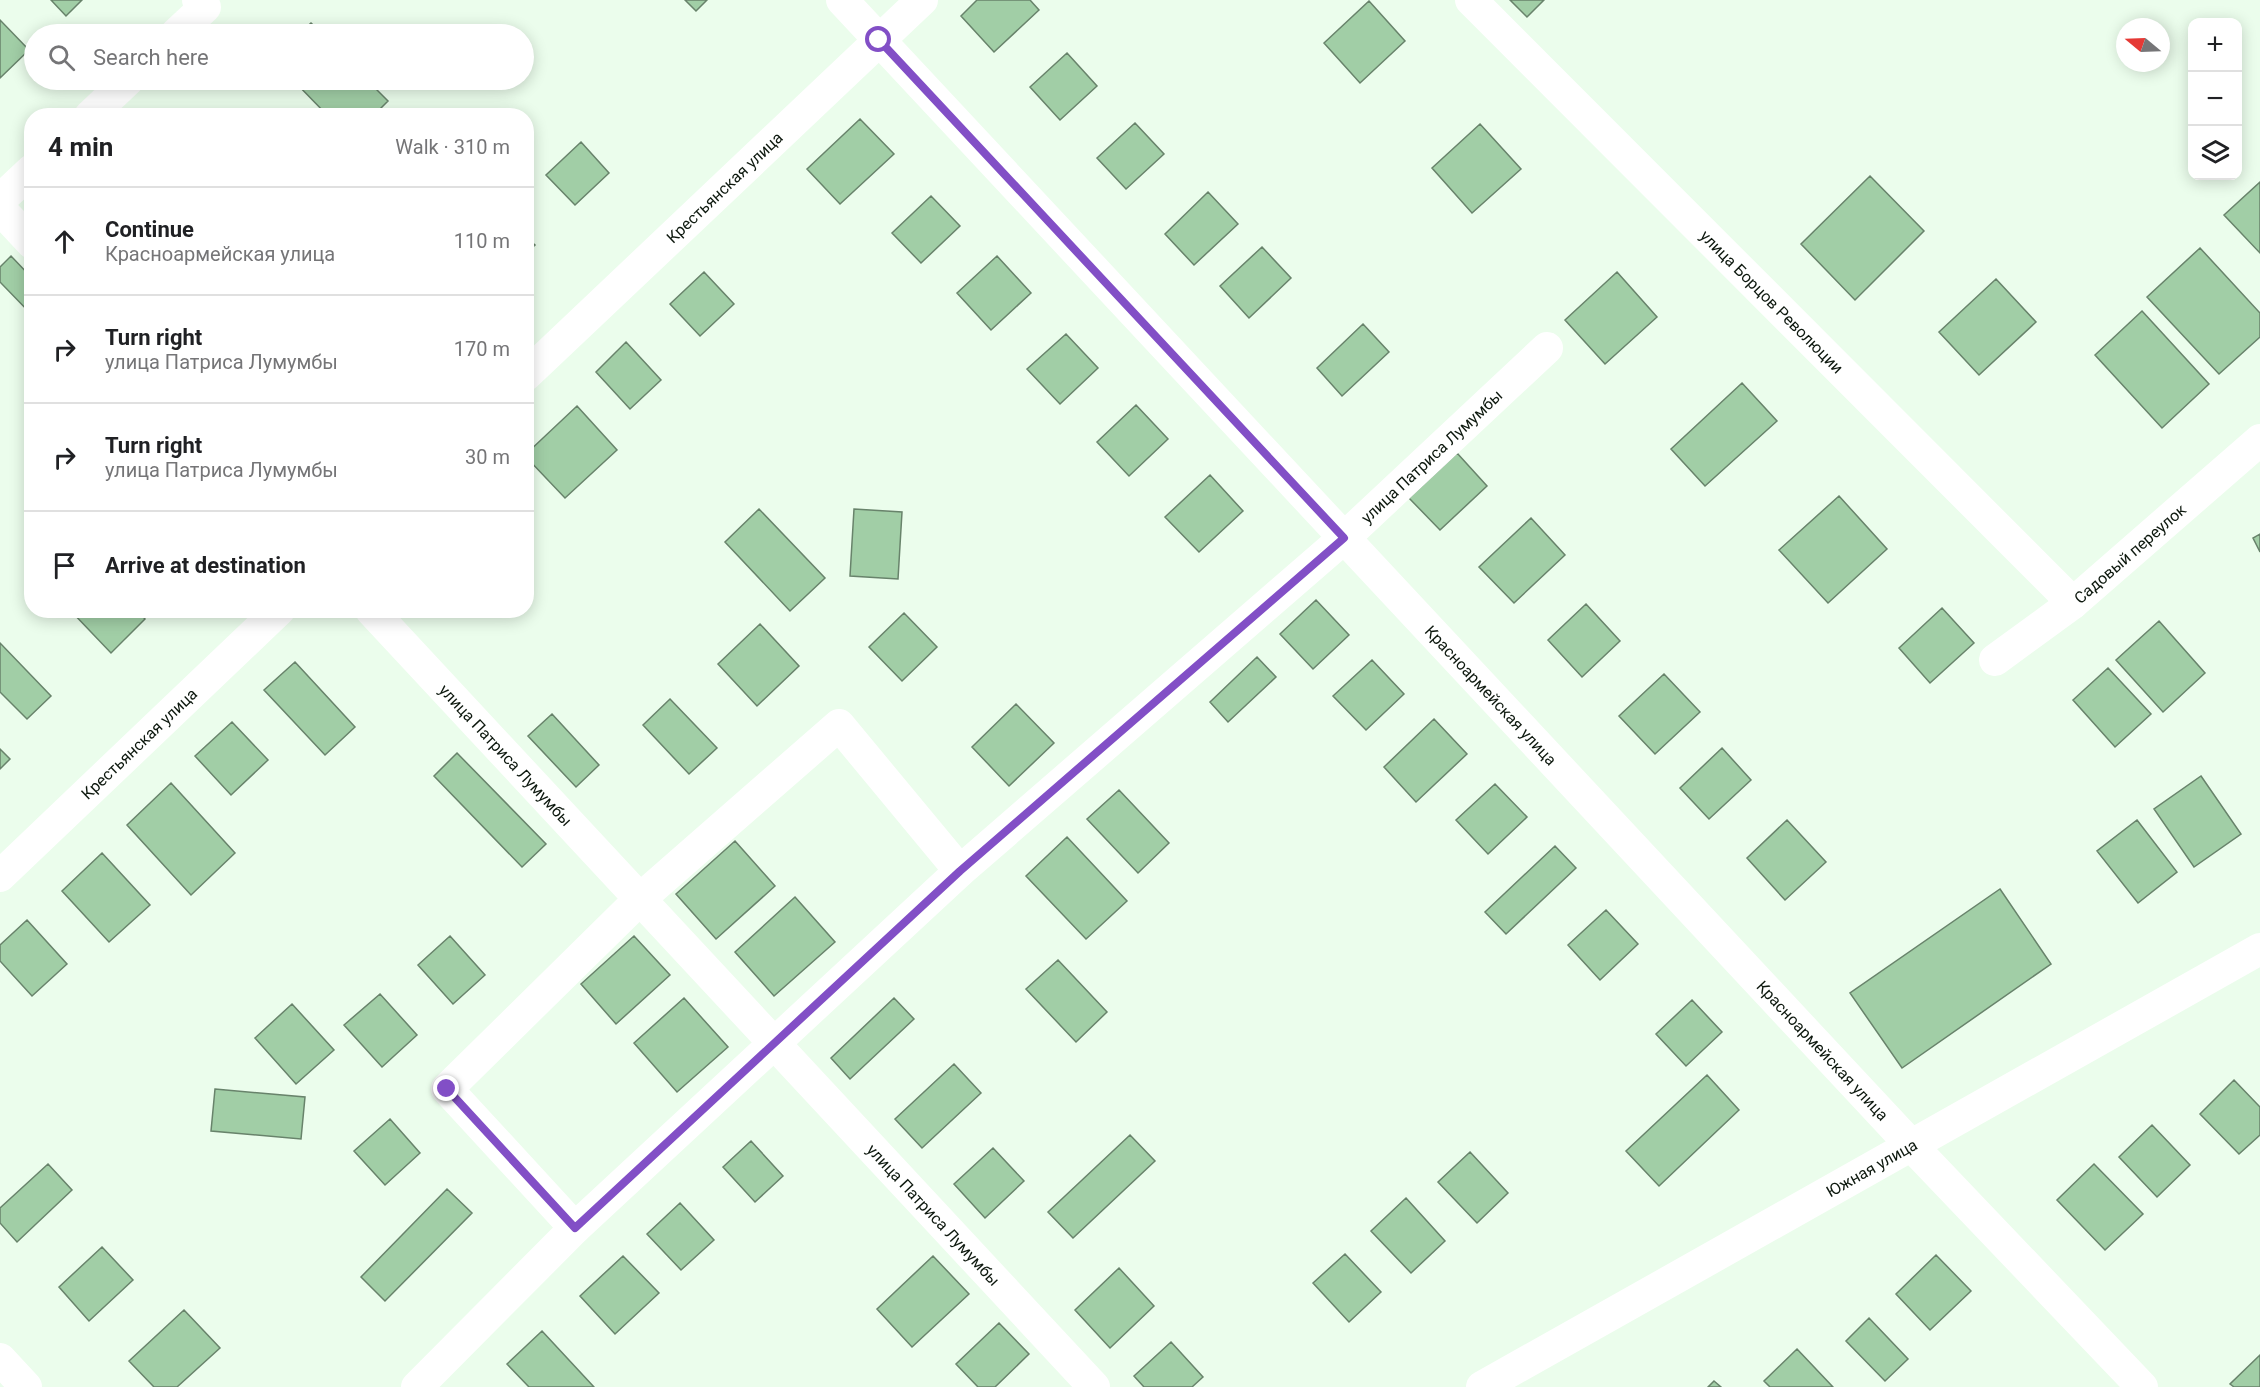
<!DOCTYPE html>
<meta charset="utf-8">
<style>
:root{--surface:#fff;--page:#f6f6f6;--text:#202124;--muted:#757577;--line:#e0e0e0}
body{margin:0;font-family:Roboto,sans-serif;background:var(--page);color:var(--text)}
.controls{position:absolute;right:18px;top:18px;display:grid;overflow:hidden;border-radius:12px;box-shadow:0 3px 15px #0003}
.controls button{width:54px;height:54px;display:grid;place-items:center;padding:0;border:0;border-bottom:2px solid var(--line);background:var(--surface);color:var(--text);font:30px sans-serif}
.compass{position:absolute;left:2116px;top:18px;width:54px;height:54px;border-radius:50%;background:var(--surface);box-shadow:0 3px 15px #0003;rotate:289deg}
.stop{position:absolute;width:18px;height:18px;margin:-14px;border:4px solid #824fc6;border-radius:50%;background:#fff}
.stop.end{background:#824fc6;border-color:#fff;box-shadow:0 2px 6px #0008}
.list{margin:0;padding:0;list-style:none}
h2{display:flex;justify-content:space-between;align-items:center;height:78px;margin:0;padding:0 24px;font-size:26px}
h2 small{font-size:20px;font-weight:400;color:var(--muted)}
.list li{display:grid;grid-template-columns:39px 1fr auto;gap:18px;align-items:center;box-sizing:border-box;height:108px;padding:0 24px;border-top:2px solid var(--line)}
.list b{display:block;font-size:22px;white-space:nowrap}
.list p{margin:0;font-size:20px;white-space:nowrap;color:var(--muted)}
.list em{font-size:20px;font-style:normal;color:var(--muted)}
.icon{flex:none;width:33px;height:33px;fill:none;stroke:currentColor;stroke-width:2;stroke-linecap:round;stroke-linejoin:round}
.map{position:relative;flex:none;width:2260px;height:1387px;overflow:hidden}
.search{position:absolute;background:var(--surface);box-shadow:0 3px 15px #0003;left:24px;top:24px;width:510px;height:66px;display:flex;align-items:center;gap:15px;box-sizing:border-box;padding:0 21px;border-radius:33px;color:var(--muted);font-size:22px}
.panel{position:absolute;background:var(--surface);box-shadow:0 3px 15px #0003;left:24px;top:108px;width:510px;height:510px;border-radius:24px}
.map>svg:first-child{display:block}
.building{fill:#a1cea6;stroke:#68836b;stroke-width:1.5}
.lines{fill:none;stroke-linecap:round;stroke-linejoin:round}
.street{stroke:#fff;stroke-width:32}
.route{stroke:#824fc6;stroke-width:8}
.labels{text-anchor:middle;stroke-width:6;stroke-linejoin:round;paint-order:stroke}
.street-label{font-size:16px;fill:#0d180e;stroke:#fff}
</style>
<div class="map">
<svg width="2260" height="1387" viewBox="0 0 2260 1387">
<rect width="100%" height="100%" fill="#ebfdec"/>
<!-- building -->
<path class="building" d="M 51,0 L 82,0 L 66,16 Z
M 685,0 L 707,0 L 696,11 Z
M 977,0 L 1030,0 L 1039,10 L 994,52 L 961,16 Z
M 1510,0 L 1544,0 L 1527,17 Z
M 1369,1 L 1405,41 L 1360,83 L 1324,43 Z
M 0,20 L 29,50 L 0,78 Z
M 311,23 L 323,34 L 299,34 Z
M 1067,53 L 1097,86 L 1060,120 L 1030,87 Z
M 293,80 L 367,80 L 388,101 L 373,116 L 328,116 Z
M 860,119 L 894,154 L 840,204 L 807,169 Z
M 1135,123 L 1164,154 L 1126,189 L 1097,158 Z
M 1480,124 L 1521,169 L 1472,213 L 1432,168 Z
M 581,142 L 609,173 L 575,205 L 546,175 Z
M 1870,176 L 1924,231 L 1855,300 L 1801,244 Z
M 2260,182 L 2260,253 L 2224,215 Z
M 1208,192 L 1238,224 L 1194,265 L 1165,234 Z
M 931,196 L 960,226 L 921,263 L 892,233 Z
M 526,237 L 535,245 L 526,253 Z
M 1262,247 L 1291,278 L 1249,318 L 1220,286 Z
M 2200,248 L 2260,313 L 2260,337 L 2219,374 L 2147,297 Z
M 11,256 L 32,278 L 31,314 L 0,282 L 0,267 Z
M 997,256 L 1031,293 L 991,330 L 957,293 Z
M 704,272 L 734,304 L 700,336 L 670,304 Z
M 1617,272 L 1657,317 L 1605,364 L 1565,320 Z
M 1996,279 L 2036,322 L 1979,375 L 1939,332 Z
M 2142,311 L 2209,384 L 2162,428 L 2095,355 Z
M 1363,324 L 1389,352 L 1342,396 L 1317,368 Z
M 1066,334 L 1098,368 L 1060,404 L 1027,369 Z
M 626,342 L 661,380 L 630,409 L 596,372 Z
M 1742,383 L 1777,421 L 1705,486 L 1671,449 Z
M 1136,405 L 1168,439 L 1129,476 L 1097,442 Z
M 577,406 L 617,450 L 565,498 L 526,457 L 526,454 Z
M 1457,453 L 1487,486 L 1440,530 L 1409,498 Z
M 1210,475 L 1243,511 L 1199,552 L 1165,517 Z
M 1839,496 L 1887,549 L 1828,603 L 1779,550 Z
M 759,509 L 825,578 L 790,611 L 725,542 Z
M 854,509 L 902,512 L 898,579 L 850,576 Z
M 1531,518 L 1565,555 L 1514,603 L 1479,567 Z
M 2260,534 L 2260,552 L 2253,538 Z
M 1316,600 L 1349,635 L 1313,669 L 1280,634 Z
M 1586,604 L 1620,641 L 1582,677 L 1548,640 Z
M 1942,608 L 1974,643 L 1930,683 L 1899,648 Z
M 70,610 L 137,610 L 145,619 L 111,653 Z
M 904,613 L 937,647 L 902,681 L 869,647 Z
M 2159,621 L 2205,673 L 2163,712 L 2116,660 Z
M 760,624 L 799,666 L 757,706 L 718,664 Z
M 0,643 L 51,696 L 27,719 L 0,692 Z
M 1257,657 L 1276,677 L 1228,722 L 1210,702 Z
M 1372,660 L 1404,694 L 1366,730 L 1333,696 Z
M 295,662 L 355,727 L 325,755 L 264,690 Z
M 2108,668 L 2151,714 L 2115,747 L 2073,700 Z
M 1664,674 L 1700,712 L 1655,754 L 1619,716 Z
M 670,699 L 717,748 L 689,774 L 643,725 Z
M 1016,704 L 1054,743 L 1009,786 L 972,747 Z
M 552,714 L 599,765 L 576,787 L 528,736 Z
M 1434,719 L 1467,754 L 1416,802 L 1384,767 Z
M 232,722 L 268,760 L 231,795 L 195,756 Z
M 1722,748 L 1751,780 L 1709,819 L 1680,788 Z
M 0,749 L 10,759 L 0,769 Z
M 457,753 L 546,844 L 522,867 L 434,776 Z
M 2201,776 L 2241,834 L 2194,867 L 2154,809 Z
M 171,783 L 235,853 L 191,895 L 127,825 Z
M 1495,784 L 1527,817 L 1488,854 L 1456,820 Z
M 1119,790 L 1169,843 L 1138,873 L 1087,819 Z
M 1787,820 L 1826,862 L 1785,900 L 1747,858 Z
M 2137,820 L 2177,872 L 2138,903 L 2097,851 Z
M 1067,837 L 1127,901 L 1086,939 L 1026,876 Z
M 735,841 L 775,886 L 716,939 L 676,894 Z
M 1555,846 L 1576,868 L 1506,934 L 1485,912 Z
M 102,853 L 150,905 L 109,942 L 62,891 Z
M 2000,889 L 2051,964 L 1902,1068 L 1850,993 Z
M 795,897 L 835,942 L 774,996 L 735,952 Z
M 1606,910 L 1638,944 L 1600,980 L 1568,945 Z
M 27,920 L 67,964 L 32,996 L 0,961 L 0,945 Z
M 450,936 L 485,975 L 453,1004 L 418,965 Z
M 634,936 L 670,975 L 616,1024 L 581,984 Z
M 1058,960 L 1107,1012 L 1076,1042 L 1026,989 Z
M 380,994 L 417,1035 L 382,1067 L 344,1025 Z
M 684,998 L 728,1047 L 677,1092 L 634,1043 Z
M 894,998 L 914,1019 L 850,1079 L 831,1058 Z
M 1692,1000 L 1722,1032 L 1686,1066 L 1656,1034 Z
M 292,1004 L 334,1050 L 296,1084 L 255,1038 Z
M 954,1064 L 981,1093 L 922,1148 L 895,1119 Z
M 1707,1075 L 1739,1110 L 1659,1186 L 1626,1151 Z
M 2234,1080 L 2260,1107 L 2260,1135 L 2239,1154 L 2200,1114 Z
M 215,1089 L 305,1097 L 301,1139 L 211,1131 Z
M 390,1119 L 420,1153 L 385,1185 L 354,1151 Z
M 2152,1125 L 2190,1165 L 2157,1197 L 2119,1157 Z
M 1130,1135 L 1155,1161 L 1073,1238 L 1048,1212 Z
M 751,1141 L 783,1176 L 755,1202 L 723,1167 Z
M 993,1148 L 1024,1181 L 985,1218 L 954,1184 Z
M 1470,1152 L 1508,1193 L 1477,1223 L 1438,1182 Z
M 48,1164 L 72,1190 L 17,1242 L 0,1223 L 0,1208 Z
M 2094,1164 L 2143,1214 L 2105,1250 L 2057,1200 Z
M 447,1189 L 472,1213 L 385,1301 L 361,1277 Z
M 1406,1198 L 1445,1241 L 1411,1273 L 1371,1231 Z
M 680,1203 L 714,1240 L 681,1270 L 647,1234 Z
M 102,1247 L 133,1280 L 89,1321 L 59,1287 Z
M 1345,1254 L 1381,1292 L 1349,1322 L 1313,1283 Z
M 1936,1255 L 1971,1291 L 1930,1330 L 1896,1294 Z
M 623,1256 L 659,1293 L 615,1334 L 580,1296 Z
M 933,1256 L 969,1294 L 912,1347 L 877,1309 Z
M 1119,1268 L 1154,1306 L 1110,1348 L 1075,1310 Z
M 184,1310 L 220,1348 L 177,1387 L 154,1387 L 129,1361 Z
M 1869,1318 L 1908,1359 L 1885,1381 L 1846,1341 Z
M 999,1323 L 1029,1354 L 995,1387 L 978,1387 L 956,1364 Z
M 542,1331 L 594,1387 L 529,1387 L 507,1364 Z
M 1171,1342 L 1203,1377 L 1192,1387 L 1144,1387 L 1134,1376 Z
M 1797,1349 L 1833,1387 L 1770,1387 L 1764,1381 Z
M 2260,1355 L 2260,1387 L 2234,1387 L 2230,1384 Z
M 1714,1381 L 1721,1387 L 1708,1387 Z"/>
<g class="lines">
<!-- street -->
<g class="street">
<path id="s1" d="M 842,0 L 1911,1145 L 2142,1387"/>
<path id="s2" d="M 1471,0 L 2073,603"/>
<path d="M 176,34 L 205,7 L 198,0"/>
<path d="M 90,116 L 128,80"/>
<path d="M 0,200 L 32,170"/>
<path d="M 0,209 L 32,243"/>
<path id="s3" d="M 526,375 L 922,0"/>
<path id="s4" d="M 371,610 L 1094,1387"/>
<path id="s5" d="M 1995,660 L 2073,603 L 2260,440"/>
<path id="s6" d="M 0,876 L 279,610"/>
<path d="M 575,1228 L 960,871"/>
<path d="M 0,1359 L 26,1387"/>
<path id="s7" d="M 417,1387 L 575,1228 L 447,1089 L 640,899 L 839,725 L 960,871 L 1344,538 L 1547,348"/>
<path id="s8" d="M 1482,1387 L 2260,949"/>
</g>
</g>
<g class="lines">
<!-- route -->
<path class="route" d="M 447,1089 L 575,1228 L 960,871 L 1344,538 L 879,40"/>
</g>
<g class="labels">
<!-- street labels -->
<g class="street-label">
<text dy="6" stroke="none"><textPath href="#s3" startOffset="273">Крестьянская улица</textPath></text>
<text dy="6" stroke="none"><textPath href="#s2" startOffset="426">улица Борцов Революции</textPath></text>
<text dy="6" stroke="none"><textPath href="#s7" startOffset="1766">улица Патриса Лумумбы</textPath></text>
<text dy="6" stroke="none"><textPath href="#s5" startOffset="172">Садовый переулок</textPath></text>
<text dy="6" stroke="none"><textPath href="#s1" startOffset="951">Красноармейская улица</textPath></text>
<text dy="6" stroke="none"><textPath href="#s6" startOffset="192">Крестьянская улица</textPath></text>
<text dy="6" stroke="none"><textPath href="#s4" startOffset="198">улица Патриса Лумумбы</textPath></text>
<text dy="6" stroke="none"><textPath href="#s1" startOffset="1437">Красноармейская улица</textPath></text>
<text dy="6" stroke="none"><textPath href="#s8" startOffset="447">Южная улица</textPath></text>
<text dy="6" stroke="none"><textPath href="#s4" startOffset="826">улица Патриса Лумумбы</textPath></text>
</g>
</g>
</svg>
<div class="controls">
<button>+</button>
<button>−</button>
<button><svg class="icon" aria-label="layers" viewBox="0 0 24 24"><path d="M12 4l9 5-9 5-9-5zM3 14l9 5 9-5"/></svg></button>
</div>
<svg class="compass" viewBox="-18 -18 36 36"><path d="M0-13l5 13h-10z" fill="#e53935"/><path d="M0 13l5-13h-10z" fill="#757577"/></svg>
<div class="stop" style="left:879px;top:40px"></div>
<div class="stop end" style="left:447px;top:1089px"></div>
<div class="search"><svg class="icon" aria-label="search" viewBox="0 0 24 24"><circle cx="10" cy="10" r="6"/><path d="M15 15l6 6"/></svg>Search here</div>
<section class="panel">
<h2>4 min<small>Walk · 310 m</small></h2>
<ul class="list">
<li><svg class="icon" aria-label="ahead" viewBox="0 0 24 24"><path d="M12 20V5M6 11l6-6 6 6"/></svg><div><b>Continue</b><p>Красноармейская улица</p></div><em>110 m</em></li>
<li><svg class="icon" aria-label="right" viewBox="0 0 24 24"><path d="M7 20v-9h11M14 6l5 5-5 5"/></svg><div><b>Turn right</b><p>улица Патриса Лумумбы</p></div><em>170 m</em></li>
<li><svg class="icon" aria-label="right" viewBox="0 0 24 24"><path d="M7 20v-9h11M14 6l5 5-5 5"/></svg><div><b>Turn right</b><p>улица Патриса Лумумбы</p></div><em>30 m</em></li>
<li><svg class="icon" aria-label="arrive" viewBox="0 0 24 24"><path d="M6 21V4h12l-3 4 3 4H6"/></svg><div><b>Arrive at destination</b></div></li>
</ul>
</section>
</div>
